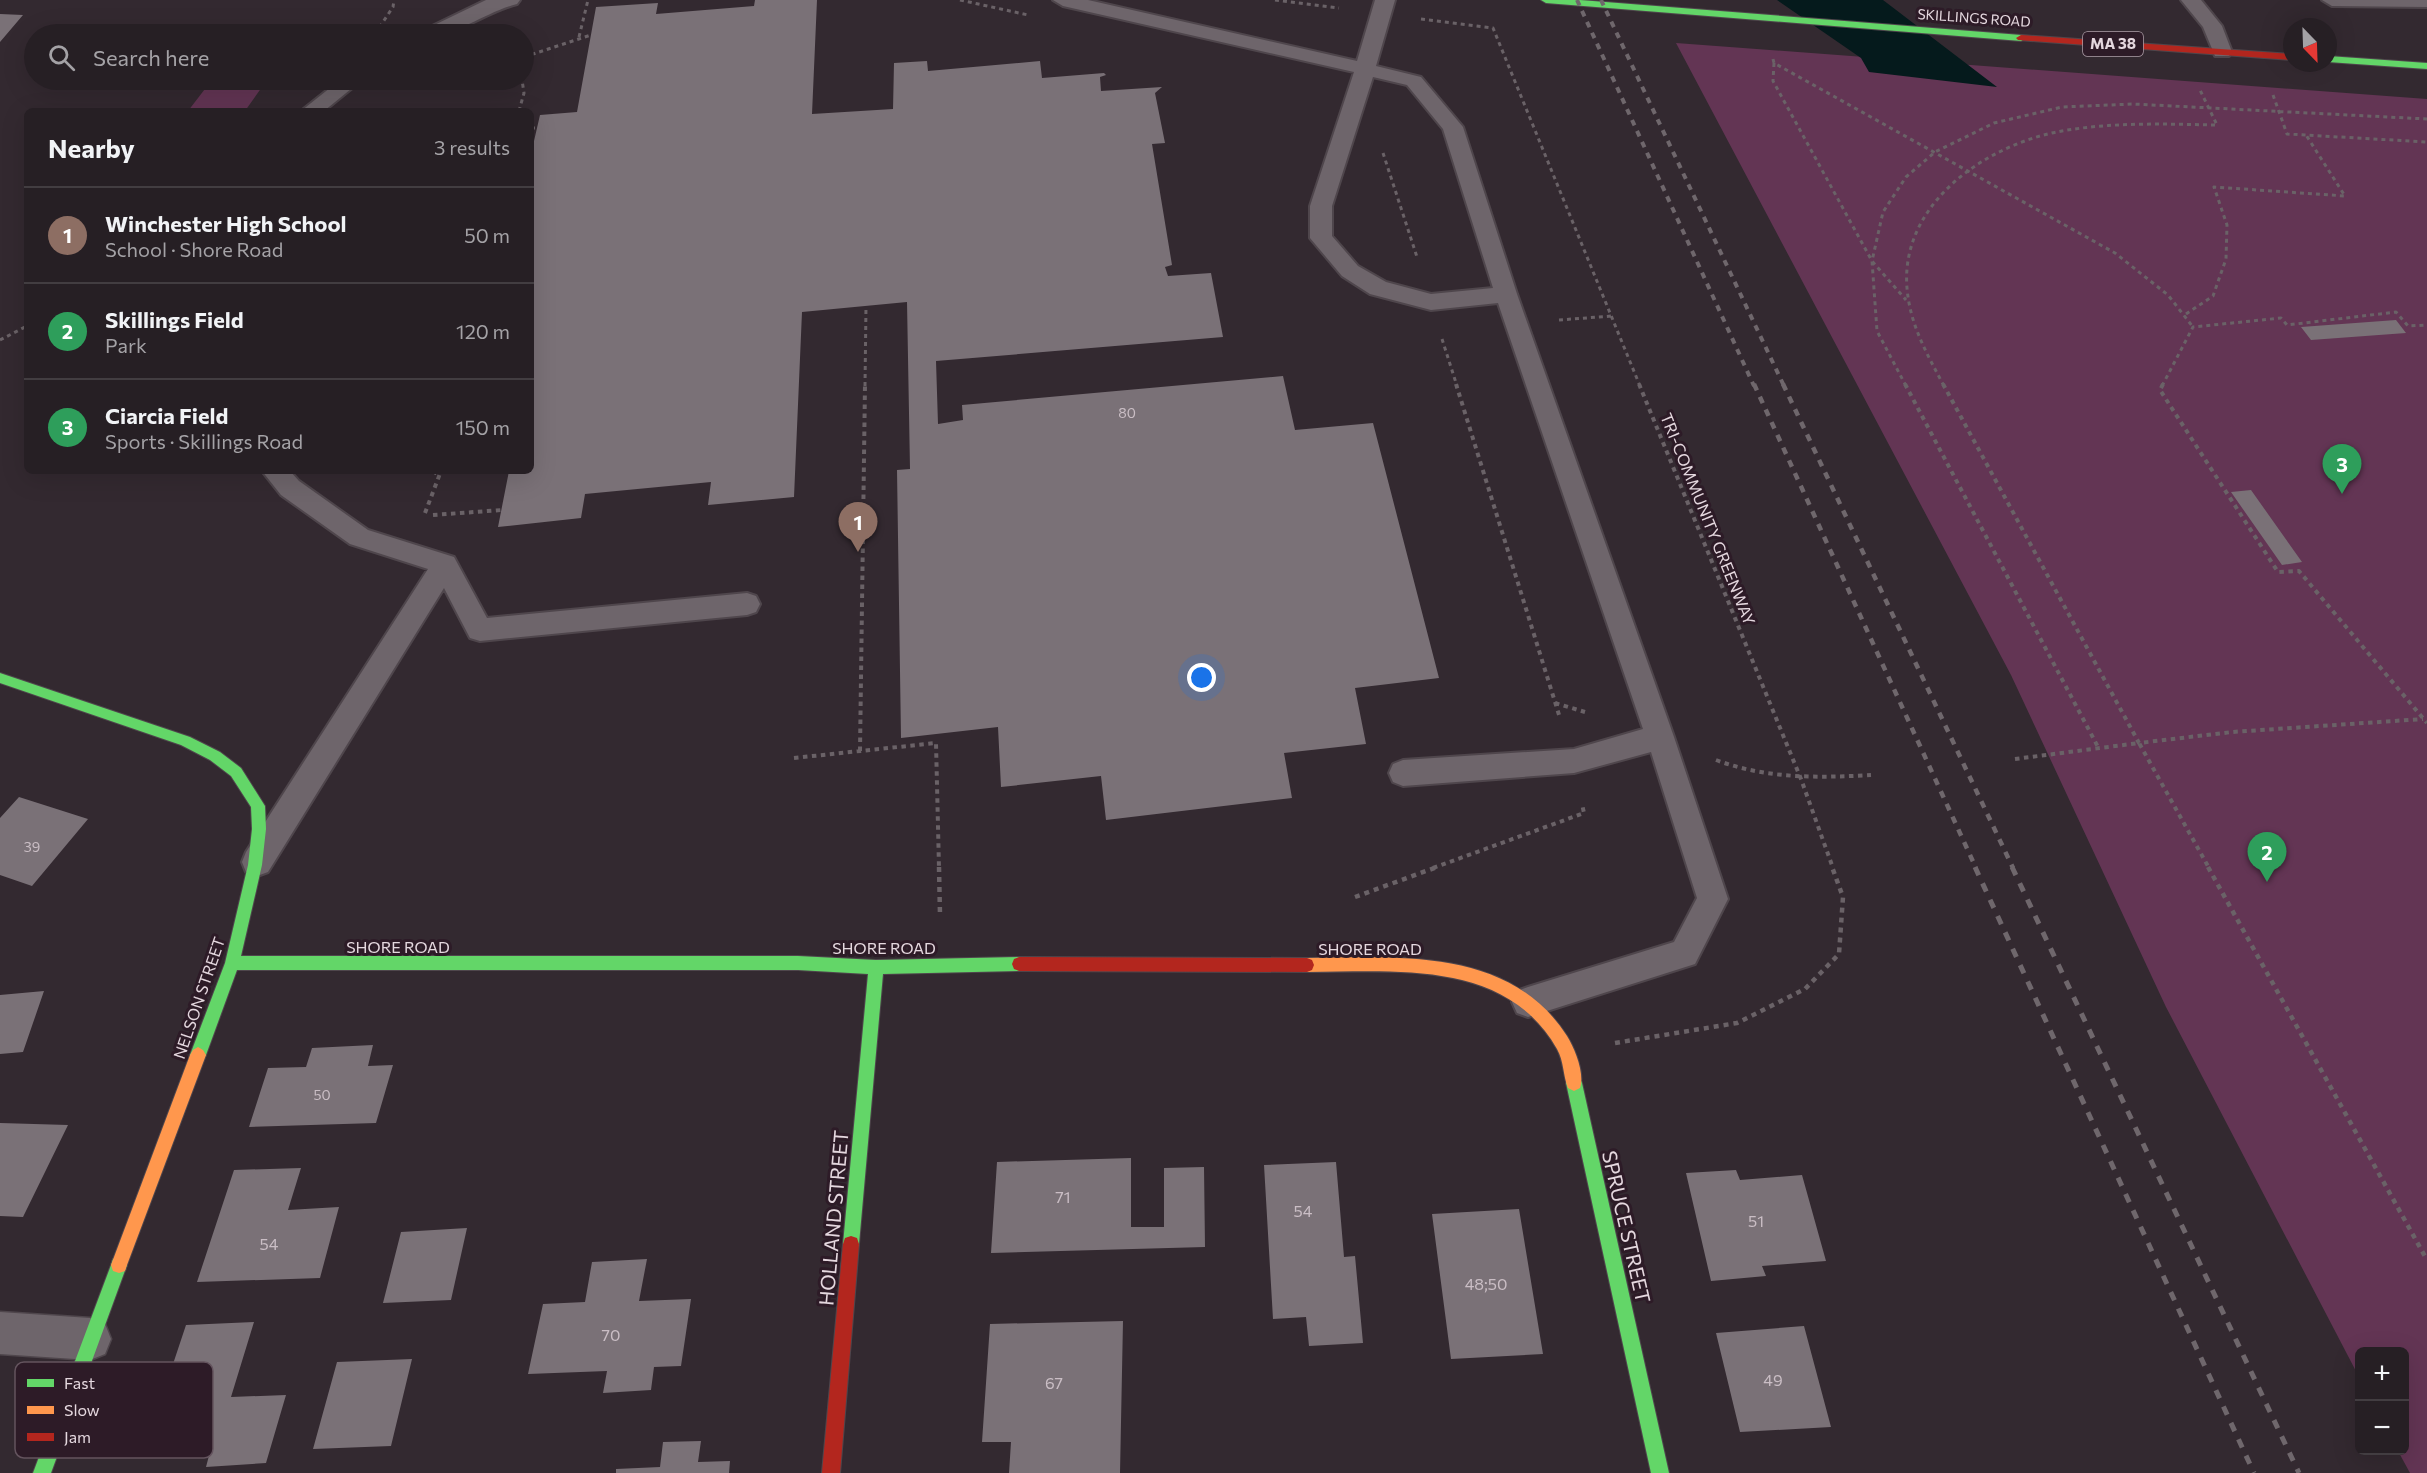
<!DOCTYPE html>
<meta charset="utf-8">
<style>
:root{--surface:#261f24;--page:#322c31;--text:#f1f3f6;--muted:#a4a2a6;--line:#423d41;--accent:#8bbbb9}
body{margin:0;font-family:Commissioner,sans-serif;background:var(--page);color:var(--text)}
.controls{position:absolute;right:18px;bottom:18px;display:grid;overflow:hidden;border-radius:9px;box-shadow:0 6px 24px #0002}
.controls button{width:54px;height:54px;display:grid;place-items:center;padding:0;border:0;border-bottom:2px solid var(--line);background:var(--surface);color:var(--text);font:30px sans-serif}
.compass{position:absolute;left:2283px;top:18px;width:54px;height:54px;border-radius:50%;background:var(--surface);box-shadow:0 6px 24px #0002;rotate:157deg}
.you{position:absolute;left:1202px;top:678px;width:21px;height:21px;margin:-15px;border:4px solid #fff;border-radius:50%;background:#1a73e8;box-shadow:0 0 0 9px #1a73e833}
.badge{display:grid;place-items:center;width:39px;height:39px;border-radius:50%;background:var(--accent);color:#fff;font-size:20px;font-weight:700}
.pin{position:absolute;translate:-50% -50px;filter:drop-shadow(0 2px 3px #0008)}
.pin::after{content:'';position:absolute;top:32px;width:21px;height:18px;background:inherit;clip-path:polygon(0 0,100% 0,50% 100%)}
.list{margin:0;padding:0;list-style:none}
h2{display:flex;justify-content:space-between;align-items:center;height:78px;margin:0;padding:0 24px;font-size:26px}
h2 small{font-size:20px;font-weight:400;color:var(--muted)}
.list li{display:grid;grid-template-columns:39px 1fr auto;gap:18px;align-items:center;box-sizing:border-box;height:96px;padding:0 24px;border-top:2px solid var(--line)}
.list b{display:block;font-size:22px;white-space:nowrap}
.list p{margin:0;font-size:20px;white-space:nowrap;color:var(--muted)}
.list em{font-size:20px;font-style:normal;color:var(--muted)}
.icon{flex:none;width:33px;height:33px;fill:none;stroke:currentColor;stroke-width:2;stroke-linecap:round;stroke-linejoin:round}
.map{position:relative;flex:none;width:2427px;height:1473px;overflow:hidden}
.search{position:absolute;background:var(--surface);box-shadow:0 6px 24px #0002;left:24px;top:24px;width:510px;height:66px;display:flex;align-items:center;gap:15px;box-sizing:border-box;padding:0 21px;border-radius:33px;color:var(--muted);font-size:22px}
.panel{position:absolute;background:var(--surface);box-shadow:0 6px 24px #0002;left:24px;top:108px;width:510px;height:366px;border-radius:9px}
.map>svg:first-child{display:block}
.green{fill:#633554}
.water{fill:#051a1c}
.building{fill:#7a7177}
.lines{fill:none;stroke-linecap:round;stroke-linejoin:round}
.lane-casing{stroke:#4f464c;stroke-width:4}
.street-casing{stroke:#4f464c;stroke-width:3}
.fast-casing{stroke:#4f464c;stroke-width:2}
.slow-casing{stroke:#4f464c;stroke-width:2}
.jam-casing{stroke:#4f464c;stroke-width:2}
.path-far2{stroke:#6a6267;stroke-width:3;stroke-dasharray:4 4;stroke-linecap:butt}
.path-far1{stroke:#6a6267;stroke-width:4;stroke-dasharray:4.5 4.5;stroke-linecap:butt}
.path{stroke:#6a6267;stroke-width:4.5;stroke-dasharray:5 5;stroke-linecap:butt}
.lane{fill:#6e656b;fill-rule:evenodd}
.street{fill:#6e656b;fill-rule:evenodd}
.fast{fill:#63d668;fill-rule:evenodd}
.slow{fill:#ff974d;fill-rule:evenodd}
.jam{fill:#b3261e;fill-rule:evenodd}
.rail-far2{stroke:#6f676c;stroke-width:4;stroke-dasharray:6 6;stroke-linecap:butt}
.rail-far1{stroke:#6f676c;stroke-width:4.5;stroke-dasharray:7 7;stroke-linecap:butt}
.rail{stroke:#6f676c;stroke-width:5;stroke-dasharray:9 9;stroke-linecap:butt}
.labels{text-anchor:middle;stroke-width:6;stroke-linejoin:round;paint-order:stroke}
.far-street-label{font-size:14px;fill:#e5d8df;stroke:#2d1b27}
.number-label{font-size:14px;fill:#cabec5}
.shield{fill:#2d1b27;stroke:#ae9fa8;stroke-width:1.5}
.shield-label{font-size:15px;font-weight:bold;fill:#e5d8df}
.street-label{font-size:16px;fill:#e5d8df;stroke:#2d1b27}
.near-number-label{font-size:16px;fill:#cabec5}
.near-street-label{font-size:20px;fill:#e5d8df;stroke:#2d1b27}
.key{fill:#2d1b27;stroke:#64545e;stroke-width:1.5}
.key-label{font-size:16px;fill:#e5d8df}
</style>
<div class="map">
<svg width="2427" height="1473" viewBox="0 0 2427 1473">
<rect width="100%" height="100%" fill="#332930"/>
<!-- green -->
<path class="green" d="M 1676,43 L 2427,99 L 2427,1473 L 2410,1473 L 2398,1451 L 2404,1450 L 2404,1352 L 2360,1352 L 2359,1377 L 2166,1007 L 2011,675 Z
M 208,85 L 262,87 L 245,111 L 188,111 Z"/>
<!-- water -->
<path class="water" d="M 1777,0 L 1883,0 L 1997,87 L 1869,72 L 1861,58 Z"/>
<!-- building -->
<path class="building" d="M 755,0 L 817,0 L 812,114 L 893,109 L 894,63 L 927,61 L 928,71 L 1040,61 L 1042,78 L 1104,73 L 1106,75 L 1100,77 L 1101,91 L 1162,87 L 1155,93 L 1165,143 L 1152,144 L 1172,265 L 1165,267 L 1168,276 L 1211,273 L 1223,337 L 936,361 L 938,424 L 963,420 L 962,405 L 1283,376 L 1295,430 L 1373,423 L 1439,678 L 1355,688 L 1366,744 L 1284,753 L 1292,798 L 1106,820 L 1101,776 L 1001,787 L 998,727 L 901,738 L 897,470 L 910,469 L 907,302 L 802,312 L 794,497 L 708,505 L 711,482 L 585,494 L 581,518 L 498,527 L 509,471 L 531,471 L 531,154 L 540,115 L 577,112 L 596,7 L 658,3 L 656,14 L 754,6 Z
M 0,14 L 23,15 L 0,42 Z
M 2396,320 L 2406,333 L 2311,340 L 2301,327 Z
M 2251,490 L 2302,562 L 2282,565 L 2231,492 Z
M 19,797 L 88,819 L 32,886 L 0,875 L 0,818 Z
M 44,991 L 23,1052 L 0,1054 L 0,995 Z
M 373,1045 L 368,1066 L 393,1065 L 376,1123 L 249,1127 L 268,1068 L 306,1067 L 312,1048 Z
M 0,1123 L 68,1125 L 23,1217 L 0,1216 Z
M 1131,1158 L 1131,1227 L 1164,1227 L 1164,1168 L 1204,1167 L 1205,1247 L 991,1253 L 997,1162 Z
M 1336,1162 L 1344,1257 L 1355,1256 L 1363,1343 L 1309,1346 L 1306,1317 L 1273,1319 L 1264,1165 Z
M 301,1168 L 288,1210 L 339,1207 L 320,1278 L 197,1282 L 234,1170 Z
M 1736,1170 L 1740,1180 L 1802,1175 L 1826,1261 L 1762,1266 L 1766,1276 L 1711,1281 L 1686,1173 Z
M 1519,1209 L 1543,1354 L 1451,1359 L 1432,1214 Z
M 467,1228 L 451,1300 L 383,1303 L 401,1232 Z
M 647,1259 L 639,1301 L 691,1299 L 681,1366 L 654,1367 L 651,1390 L 603,1393 L 607,1371 L 528,1374 L 543,1304 L 585,1302 L 592,1262 Z
M 1123,1321 L 1120,1473 L 1009,1473 L 1011,1442 L 982,1442 L 990,1324 Z
M 254,1322 L 231,1397 L 286,1395 L 266,1463 L 206,1467 L 211,1448 L 144,1451 L 186,1325 Z
M 1804,1326 L 1831,1427 L 1740,1432 L 1716,1333 Z
M 412,1359 L 391,1446 L 313,1449 L 337,1362 Z
M 701,1441 L 698,1462 L 730,1461 L 729,1473 L 616,1473 L 616,1469 L 660,1467 L 663,1442 Z"/>
<g class="lines">
<!-- lane casing -->
<g class="lane-casing">
<path id="lane" d="M 486,0 L 520,0 L 517,4 C 482,13 457,38 421,34 L 424,30 Z
M 1053,0 L 1088,0 L 1357,61 L 1375,0 L 1395,0 L 1376,66 L 1421,77 L 1463,127 L 1517,294 L 1674,737 L 1728,899 L 1695,964 L 1528,1017 L 1517,1013 L 1512,1002 L 1517,991 L 1528,987 L 1674,942 L 1697,898 L 1651,752 L 1574,773 L 1403,786 L 1393,782 L 1389,773 L 1393,764 L 1403,760 L 1574,749 L 1643,729 L 1498,303 L 1431,310 L 1370,294 L 1342,276 L 1310,238 L 1310,206 L 1354,72 L 1063,6 ZM 1373,77 L 1407,85 L 1443,129 L 1493,288 L 1431,294 L 1386,282 L 1358,266 L 1332,236 L 1332,206 Z
M 2181,0 L 2201,0 L 2222,26 L 2232,52 L 2229,56 L 2215,56 L 2203,27 Z
M 2322,0 L 2427,0 L 2427,7 L 2332,6 Z
M 340,80 L 362,80 L 324,111 L 301,111 Z
M 262,471 L 290,471 L 299,481 L 368,530 L 454,557 L 487,618 L 747,593 L 756,596 L 760,604 L 756,612 L 747,615 L 480,641 L 470,638 L 444,588 L 268,872 L 257,876 L 246,872 L 242,862 L 246,852 L 428,569 L 350,544 L 281,495 Z"/>
</g>
<!-- street casing -->
<g class="street-casing">
<path id="street" d="M 0,1312 L 90,1318 L 105,1324 L 111,1339 L 105,1354 L 90,1360 L 0,1354 Z"/>
</g>
<!-- fast casing -->
<g class="fast-casing">
<path id="fast" d="M 1541,0 L 1580,0 L 2021,35 L 2026,38 L 2021,41 L 1546,3 Z
M 2328,56 L 2427,63 L 2427,69 L 2328,62 Z
M 0,673 L 190,737 L 220,752 L 241,768 L 265,806 L 266,829 L 262,865 L 241,956 L 798,956 L 876,960 L 1019,957 L 1024,959 L 1026,964 L 1024,969 L 1019,971 L 883,974 L 859,1244 L 857,1250 L 851,1252 L 845,1250 L 843,1244 L 868,974 L 798,970 L 237,970 L 206,1055 L 203,1060 L 198,1063 L 193,1060 L 190,1055 L 225,963 L 248,865 L 252,829 L 251,807 L 231,776 L 210,760 L 181,745 L 0,683 Z
M 1574,1075 L 1580,1078 L 1582,1083 L 1669,1473 L 1651,1473 L 1566,1083 L 1568,1078 Z
M 119,1257 L 125,1259 L 127,1265 L 51,1473 L 33,1473 L 111,1265 L 113,1259 Z"/>
</g>
<!-- slow casing -->
<g class="slow-casing">
<path id="slow" d="M 1307,958 C 1399,957 1510,947 1567,1036 C 1575,1049 1585,1074 1580,1088 L 1574,1091 L 1568,1088 C 1563,1076 1564,1061 1557,1049 C 1506,959 1395,972 1307,972 L 1302,970 L 1300,965 L 1302,960 Z
M 198,1047 L 203,1050 L 206,1055 L 127,1265 L 125,1271 L 119,1273 L 113,1271 L 111,1265 L 190,1055 L 193,1050 Z"/>
</g>
<!-- jam casing -->
<g class="jam-casing">
<path id="jam" d="M 2021,35 L 2292,54 L 2292,60 L 2018,40 L 2016,38 Z
M 1019,957 L 1307,958 L 1312,960 L 1314,965 L 1312,970 L 1307,972 L 1019,971 L 1014,969 L 1012,964 L 1014,959 Z
M 851,1236 L 857,1238 L 859,1244 L 840,1473 L 822,1473 L 843,1244 L 845,1238 Z"/>
</g>
<!-- path-far2 -->
<path class="path-far2" d="M 960,0 L 1028,15
M 1275,0 L 1339,8
M 1421,19 L 1493,28 L 1640,386
M 375,34 L 393,7 L 394,0
M 579,37 L 588,0
M 524,57 L 591,35
M 1773,59 L 1774,63 L 2115,253 L 2168,295 L 2193,327
M 1774,63 L 1773,81 L 1872,261 L 1906,300
M 2273,95 L 2287,134 L 2427,142
M 519,111 L 524,93 L 522,80
M 531,128 L 537,128
M 1383,153 L 1417,257
M 2186,314 L 2213,296 L 2226,259 L 2227,225 L 2214,187 L 2345,196 L 2306,135
M 1559,320 L 1612,316
M 1442,339 L 1457,386
M 0,340 L 27,326
M 865,386 L 866,306
M 1906,386 L 1877,331 L 1872,261 L 1883,212 L 1906,177 L 1935,152 L 1994,123 L 2062,107 L 2133,104 L 2427,119
M 1944,386 C 1927,354 1910,325 1907,288 C 1900,203 1987,144 2062,131 C 2113,122 2165,124 2217,125 L 2200,90
M 2162,386 L 2193,327 L 2281,318 L 2287,325 L 2396,312 L 2408,326 L 2427,325"/>
<!-- path-far1 -->
<path class="path-far1" d="M 1456,384 L 1560,718
M 1639,384 L 1801,779 L 1833,868
M 1905,384 L 2098,747
M 1943,384 L 2139,743 L 2232,732 L 2423,719
M 2163,384 L 2160,390 L 2278,572 L 2299,571 L 2427,723
M 433,471 L 440,476
M 425,513 L 441,471
M 433,515 L 502,510
M 1555,703 L 1585,712
M 860,751 L 865,384
M 794,758 L 936,743 L 939,868
M 2015,759 L 2139,743 L 2209,868
M 1716,760 C 1767,779 1817,778 1871,775
M 1433,868 L 1584,813 L 1582,804"/>
<!-- path -->
<path class="path" d="M 939,867 L 940,915
M 2208,867 L 2427,1260
M 1355,897 L 1437,867
M 1615,1043 L 1737,1023 L 1805,989 L 1839,954 L 1843,897 L 1832,867"/>
<!-- lane -->
<use href="#lane" class="lane"/>
<!-- street -->
<use href="#street" class="street"/>
<!-- fast -->
<use href="#fast" class="fast"/>
<!-- slow -->
<use href="#slow" class="slow"/>
<!-- jam -->
<use href="#jam" class="jam"/>
<!-- rail-far2 -->
<path class="rail-far2" d="M 1577,0 L 1754,386
M 1601,0 L 1784,386"/>
<!-- rail-far1 -->
<path class="rail-far1" d="M 1754,384 L 1976,868
M 1783,384 L 2013,868"/>
<!-- rail -->
<path class="rail" d="M 1975,867 L 2254,1473
M 2012,867 L 2299,1473"/>
</g>
<g class="labels">
<!-- far-street labels -->
<g class="far-street-label">
<text transform="translate(1974 18) rotate(4)" y="5">SKILLINGS ROAD</text>
</g>
<!-- number labels -->
<g class="number-label">
<text x="1127" y="418">80</text>
<text x="32" y="852">39</text>
<text x="322" y="1100">50</text>
</g>
<!-- shield labels -->
<rect class="shield" x="2083" y="32" width="60" height="24" rx="4.5"/>
<g class="shield-label">
<text x="2113" y="49">MA 38</text>
</g>
<!-- street labels -->
<g class="street-label">
<text transform="translate(1708 519) rotate(68)" y="6">TRI-COMMUNITY GREENWAY</text>
<text x="398" y="953">SHORE ROAD</text>
<text x="884" y="954">SHORE ROAD</text>
<text x="1370" y="955">SHORE ROAD</text>
<text transform="translate(199 998) rotate(-71)" y="6">NELSON STREET</text>
</g>
<!-- near-number labels -->
<g class="near-number-label">
<text x="1063" y="1203">71</text>
<text x="1303" y="1217">54</text>
<text x="1756" y="1227">51</text>
<text x="269" y="1250">54</text>
<text x="1486" y="1290">48;50</text>
<text x="611" y="1341">70</text>
<text x="1773" y="1386">49</text>
<text x="1054" y="1389">67</text>
</g>
<!-- near-street labels -->
<g class="near-street-label">
<text transform="translate(834 1218) rotate(-85)" y="7">HOLLAND STREET</text>
<text transform="translate(1626 1227) rotate(77)" y="7">SPRUCE STREET</text>
</g>
</g>
<!-- legend -->
<rect x="15" y="1362" width="198" height="96" rx="9" class="key"/>
<rect x="27" y="1379" width="27" height="8" fill="#63d668"/>
<rect x="27" y="1406" width="27" height="8" fill="#ff974d"/>
<rect x="27" y="1433" width="27" height="8" fill="#b3261e"/>
<g class="key-label">
<text x="64" y="1389">Fast</text>
<text x="64" y="1416">Slow</text>
<text x="64" y="1443">Jam</text>
</g>
</svg>
<div class="controls">
<button>+</button>
<button>−</button>
</div>
<svg class="compass" viewBox="-18 -18 36 36"><path d="M0-13l5 13h-10z" fill="#e53935"/><path d="M0 13l5-13h-10z" fill="#a4a2a6"/></svg>
<div class="you"></div>
<div class="pin badge" style="left:858px;top:552px;background:#8d6e63">1</div>
<div class="pin badge" style="left:2267px;top:882px;background:#2e9e5b">2</div>
<div class="pin badge" style="left:2342px;top:494px;background:#2e9e5b">3</div>
<div class="search"><svg class="icon" aria-label="search" viewBox="0 0 24 24"><circle cx="10" cy="10" r="6"/><path d="M15 15l6 6"/></svg>Search here</div>
<section class="panel">
<h2>Nearby<small>3 results</small></h2>
<ul class="list">
<li><span class="badge" style="background:#8d6e63">1</span><div><b>Winchester High School</b><p>School · Shore Road</p></div><em>50 m</em></li>
<li><span class="badge" style="background:#2e9e5b">2</span><div><b>Skillings Field</b><p>Park</p></div><em>120 m</em></li>
<li><span class="badge" style="background:#2e9e5b">3</span><div><b>Ciarcia Field</b><p>Sports · Skillings Road</p></div><em>150 m</em></li>
</ul>
</section>
</div>
